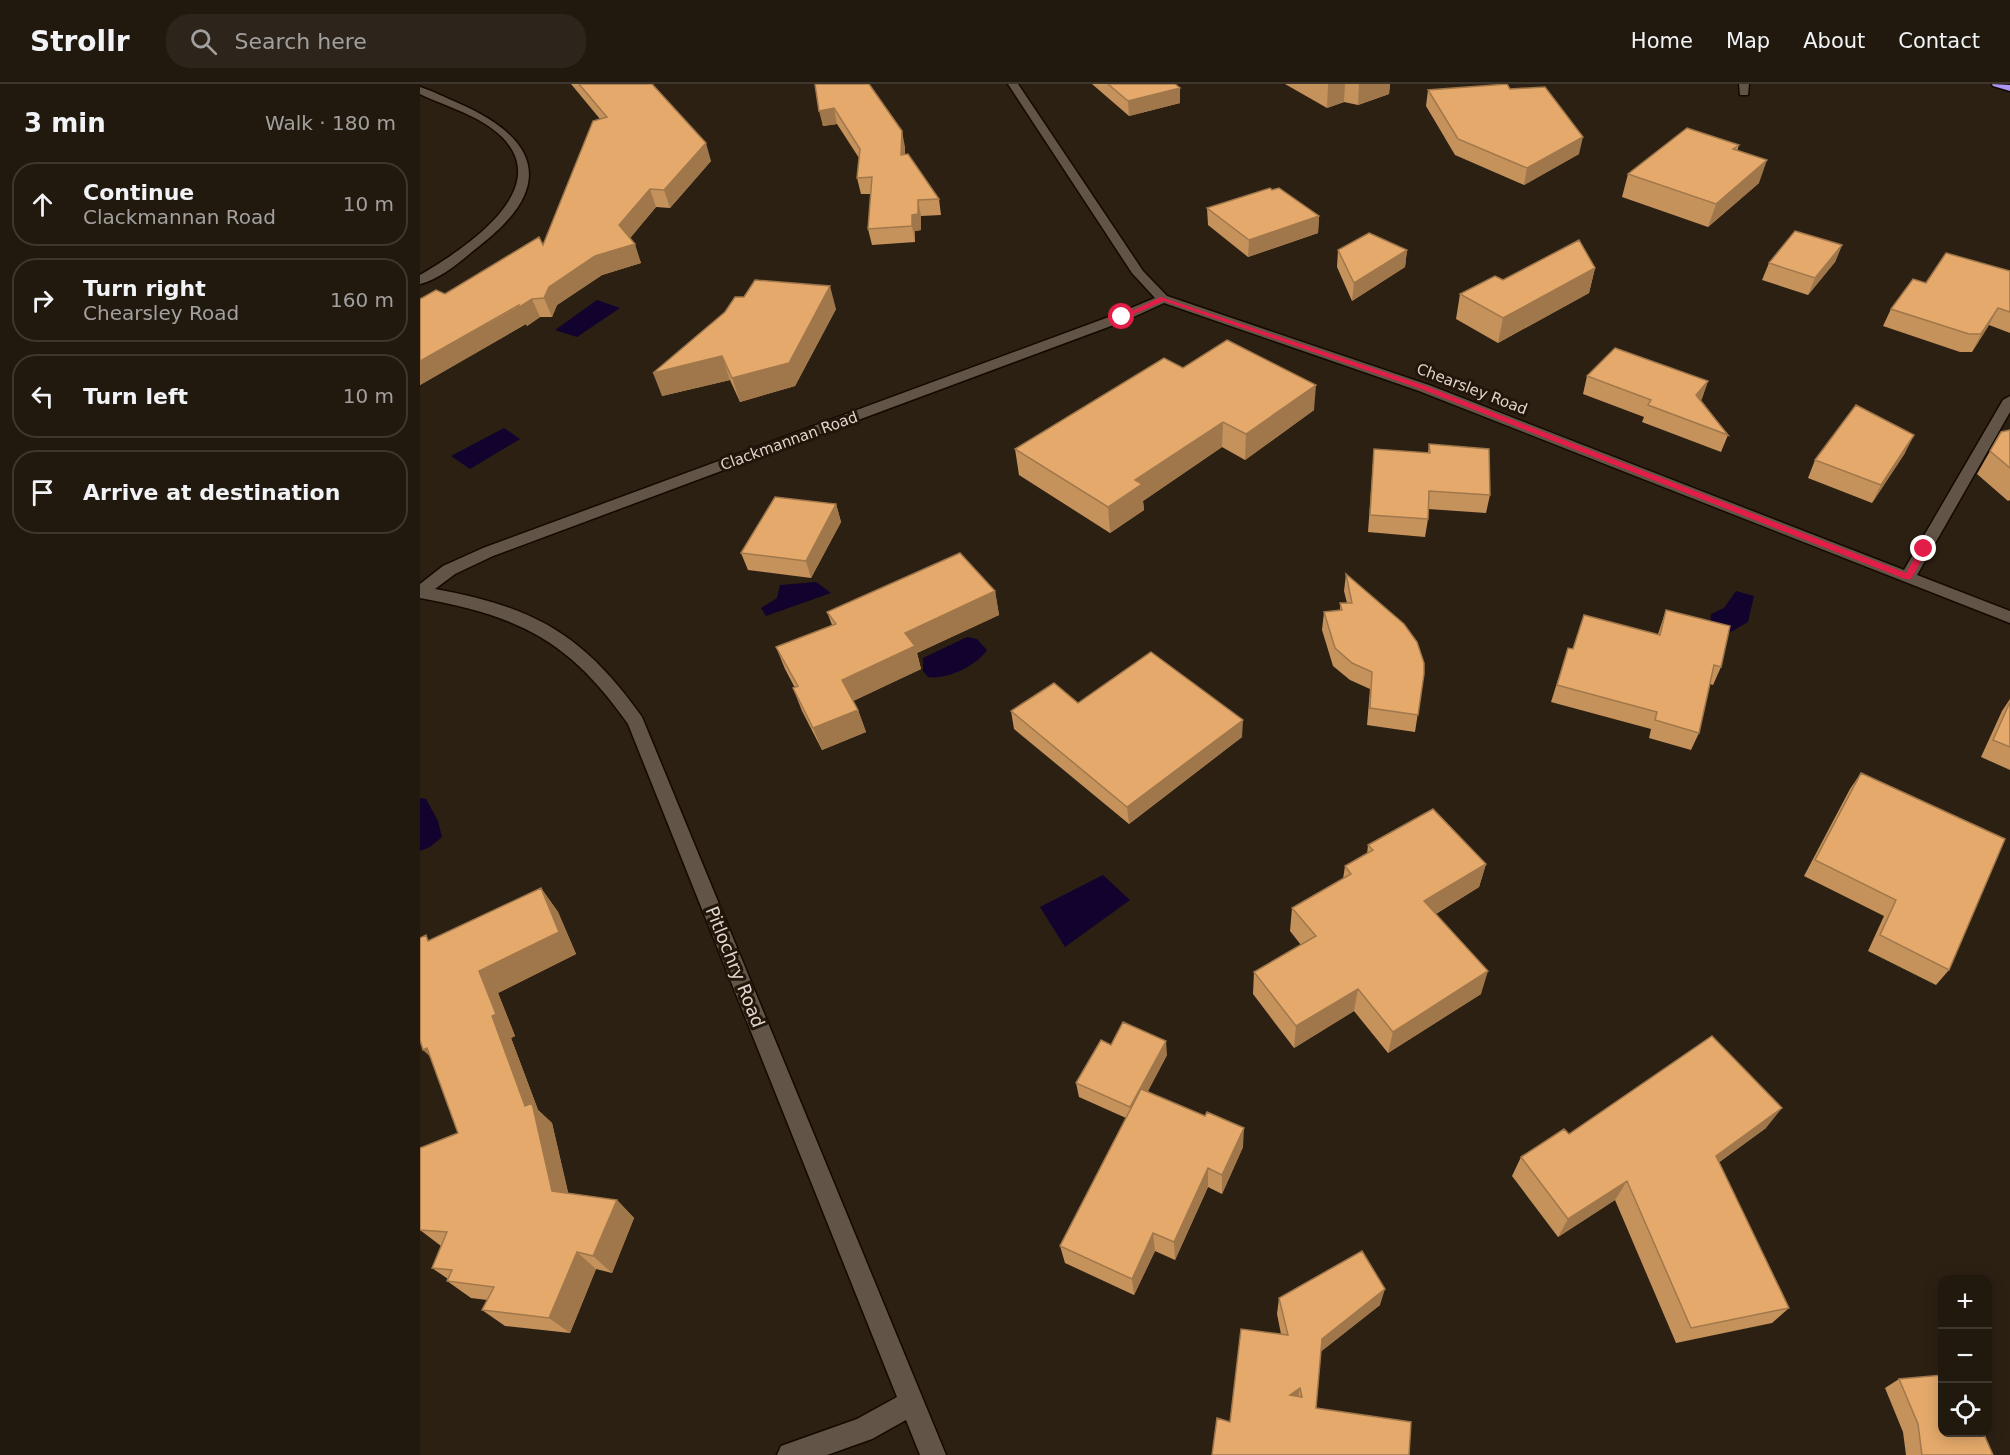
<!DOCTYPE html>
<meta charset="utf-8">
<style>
:root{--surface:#21180e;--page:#2d251c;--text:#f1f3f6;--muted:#a2a09e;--line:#3e372e}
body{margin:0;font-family:"DejaVu Sans",sans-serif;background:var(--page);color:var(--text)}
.controls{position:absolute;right:18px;bottom:18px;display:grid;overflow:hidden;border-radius:12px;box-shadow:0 3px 15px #0003}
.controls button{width:54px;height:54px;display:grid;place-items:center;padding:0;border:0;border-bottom:2px solid var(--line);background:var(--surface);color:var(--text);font:30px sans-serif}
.stop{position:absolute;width:18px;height:18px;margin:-14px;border:4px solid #e11d48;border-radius:50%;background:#fff}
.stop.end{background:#e11d48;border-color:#fff;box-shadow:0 2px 6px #0008}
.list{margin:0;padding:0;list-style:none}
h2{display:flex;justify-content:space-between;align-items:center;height:78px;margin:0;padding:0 24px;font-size:26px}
h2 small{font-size:20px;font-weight:400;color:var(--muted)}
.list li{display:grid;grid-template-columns:39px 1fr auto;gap:18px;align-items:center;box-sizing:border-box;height:84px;margin:0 12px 12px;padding:0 12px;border:2px solid var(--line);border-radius:24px}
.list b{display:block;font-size:22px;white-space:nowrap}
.list p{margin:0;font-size:20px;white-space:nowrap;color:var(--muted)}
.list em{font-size:20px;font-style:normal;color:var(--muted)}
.icon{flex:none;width:33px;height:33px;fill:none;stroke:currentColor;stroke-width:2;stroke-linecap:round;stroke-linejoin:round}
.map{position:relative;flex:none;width:1590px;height:1371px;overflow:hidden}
header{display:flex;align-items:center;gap:36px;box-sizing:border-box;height:84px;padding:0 30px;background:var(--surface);border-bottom:2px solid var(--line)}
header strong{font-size:28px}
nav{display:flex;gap:33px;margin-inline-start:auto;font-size:21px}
.search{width:420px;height:54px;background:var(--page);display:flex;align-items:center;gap:15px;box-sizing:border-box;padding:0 21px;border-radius:24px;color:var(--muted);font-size:22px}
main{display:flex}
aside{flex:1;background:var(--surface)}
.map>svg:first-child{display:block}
.water{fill:#12022e}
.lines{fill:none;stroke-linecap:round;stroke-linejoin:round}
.minor-casing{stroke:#140901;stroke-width:3}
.highway-casing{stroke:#140901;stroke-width:3}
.minor{fill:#625446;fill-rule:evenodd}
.highway{fill:#aa95f3;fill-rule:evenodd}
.wall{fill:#c5925c}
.shaded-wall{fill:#a0774b}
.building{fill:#e5aa6b;stroke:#a0774b;stroke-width:1.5;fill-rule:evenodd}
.route{fill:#e11d48}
.labels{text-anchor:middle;stroke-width:6;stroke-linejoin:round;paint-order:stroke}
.far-street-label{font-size:15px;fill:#dfd7cf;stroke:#22160a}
.street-label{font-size:18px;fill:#dfd7cf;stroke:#22160a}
</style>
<header>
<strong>Strollr</strong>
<div class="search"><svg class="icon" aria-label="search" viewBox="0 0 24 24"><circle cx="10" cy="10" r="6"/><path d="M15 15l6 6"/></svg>Search here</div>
<nav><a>Home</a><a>Map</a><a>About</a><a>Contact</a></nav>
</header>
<main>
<aside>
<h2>3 min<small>Walk · 180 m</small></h2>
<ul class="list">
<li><svg class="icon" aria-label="ahead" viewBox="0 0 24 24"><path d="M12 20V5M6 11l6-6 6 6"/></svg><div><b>Continue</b><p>Clackmannan Road</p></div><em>10 m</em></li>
<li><svg class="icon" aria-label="right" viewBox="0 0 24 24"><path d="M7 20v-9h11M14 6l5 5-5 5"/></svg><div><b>Turn right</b><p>Chearsley Road</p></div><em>160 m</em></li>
<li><svg class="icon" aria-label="left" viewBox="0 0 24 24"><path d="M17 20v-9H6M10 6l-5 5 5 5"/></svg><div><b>Turn left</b></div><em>10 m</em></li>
<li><svg class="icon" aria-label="arrive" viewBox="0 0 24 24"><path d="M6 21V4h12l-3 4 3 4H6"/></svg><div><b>Arrive at destination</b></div></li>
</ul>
</aside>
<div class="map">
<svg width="1590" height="1371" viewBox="0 0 1590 1371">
<rect width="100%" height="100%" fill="#2c2013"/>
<!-- water -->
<path class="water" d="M 177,216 L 200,224 L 157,253 L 135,246 Z
M 84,344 L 100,355 L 50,385 L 31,372 Z
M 396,498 L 411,509 L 346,532 L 341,524 L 357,514 L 360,501 Z
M 1316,507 L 1334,512 L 1328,538 L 1309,549 L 1290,542 L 1291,530 L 1304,524 Z
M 547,553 L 557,555 L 567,566 C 556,582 527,596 508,593 L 503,587 L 503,574 Z
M 0,714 L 6,715 L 18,737 L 22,753 L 10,763 L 0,767 Z
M 683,791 L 710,816 L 645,863 L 620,823 Z"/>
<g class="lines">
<!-- minor casing -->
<g class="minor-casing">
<path id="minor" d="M 588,0 L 598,0 L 723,187 L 747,212 L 1009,301 L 1484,486 L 1583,316 L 1590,312 L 1590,328 L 1497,491 L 1590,527 L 1590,539 L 999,307 L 744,219 L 707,236 L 73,472 L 35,490 L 15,505 C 114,523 163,550 222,633 L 526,1371 L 500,1371 L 486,1336 L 452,1355 L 407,1371 L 357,1371 L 361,1362 L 437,1335 L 477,1313 L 208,640 C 149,556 99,532 0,514 L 0,500 L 23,482 L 63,464 L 697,230 L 735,214 L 712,189 Z
M 1319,0 L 1329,0 L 1328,11 L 1320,11 Z
M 0,3 C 13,7 26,14 38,19 C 123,56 134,105 58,163 C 42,176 21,195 0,200 L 0,191 C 41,167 137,106 81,52 C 59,31 27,23 0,10 Z"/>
</g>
<!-- highway casing -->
<g class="highway-casing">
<path id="highway" d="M 1572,0 L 1590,1 L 1590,7 L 1573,2 Z"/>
</g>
<!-- minor -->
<use href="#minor" class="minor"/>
<!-- highway -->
<use href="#highway" class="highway"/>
</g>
<!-- wall -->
<path class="wall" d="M 151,0 L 232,0 L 291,77 L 250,124 L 236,123 L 210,154 L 221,179 L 182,191 L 137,221 L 132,233 L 120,233 L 107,242 L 106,240 L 0,301 L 0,215 L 25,210 L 123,161 L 180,35 Z
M 395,0 L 485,63 L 485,71 L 519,115 L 521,131 L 501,132 L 501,146 L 495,147 L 495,158 L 452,161 L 448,145 L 451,110 L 441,110 L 437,94 L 439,74 L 417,40 L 403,42 Z
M 672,0 L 755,0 L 760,4 L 760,19 L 709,32 Z
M 865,0 L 970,0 L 969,10 L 938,21 L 924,18 L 907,24 Z
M 1090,5 L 1159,70 L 1104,101 L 1035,71 L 1006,22 L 1008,6 Z
M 1319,61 L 1317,67 L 1339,99 L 1288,143 L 1202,113 L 1208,90 Z
M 787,124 L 899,132 L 898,149 L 828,173 L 788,141 Z
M 1422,161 L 1415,178 L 1388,211 L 1342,196 L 1349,179 Z
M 918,166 L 987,166 L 985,183 L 932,217 L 917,183 Z
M 1175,184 L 1169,209 L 1078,259 L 1036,235 L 1040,210 L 1083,196 Z
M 1590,187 L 1590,249 L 1569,241 L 1552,268 L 1540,268 L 1463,242 L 1471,225 L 1506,199 Z
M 324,213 L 416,225 L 375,302 L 320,318 L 310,296 L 242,312 Z
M 763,284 L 894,326 L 825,376 L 802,363 L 723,417 L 724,426 L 690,449 L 599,391 L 595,365 Z
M 1167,292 L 1288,297 L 1281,316 L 1308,351 L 1301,368 L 1222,338 L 1224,333 L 1163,310 Z
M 1590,346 L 1590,416 L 1588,417 L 1557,390 L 1581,348 Z
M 1009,360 L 1070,411 L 1066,429 L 1008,425 L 1008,435 L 1005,453 L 948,448 L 954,365 L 1008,369 Z
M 1485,369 L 1452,419 L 1388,394 L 1395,376 Z
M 416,420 L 421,438 L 391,494 L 328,486 L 321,469 Z
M 926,490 L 1004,590 L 995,648 L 947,641 L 950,605 L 930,596 L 913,582 L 902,546 L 904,528 L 920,527 L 920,519 L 927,519 L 924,507 Z
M 575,507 L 579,531 L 497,569 L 501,585 L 433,617 L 438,626 L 446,648 L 402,666 L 382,627 L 373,604 L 375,604 L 365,585 L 356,563 L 412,541 L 407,528 Z
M 1246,526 L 1301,583 L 1293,601 L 1290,600 L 1279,649 L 1271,666 L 1229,654 L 1231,645 L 1131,618 L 1148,564 L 1153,565 L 1238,550 Z
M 1590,615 L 1590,686 L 1561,673 L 1582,627 Z
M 658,619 L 822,653 L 709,740 L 594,645 L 591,627 Z
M 1441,689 L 1529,886 L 1516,901 L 1448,867 L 1464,832 L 1384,792 L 1430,705 Z
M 948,761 L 1066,780 L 1059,803 L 1016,830 L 1061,910 L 968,969 L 934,927 L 874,964 L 833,910 L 834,888 L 881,861 L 870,847 L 872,824 L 923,795 L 925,782 L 947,770 Z
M 121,804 L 138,828 L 156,870 L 78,909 L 95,952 L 91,954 L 118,1026 L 132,1039 L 148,1109 L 197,1116 L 214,1134 L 192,1189 L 176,1185 L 150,1249 L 85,1242 L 62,1226 L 67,1216 L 51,1214 L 27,1197 L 28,1195 L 12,1184 L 21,1162 L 0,1146 L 38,1049 L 11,973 L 10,856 Z
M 691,961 L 747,971 L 728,1007 L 823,1063 L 802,1110 L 788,1103 L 755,1176 L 735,1167 L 714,1211 L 645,1179 L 640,1162 L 706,1034 L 659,1013 L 656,999 Z
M 1346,1044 L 1299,1078 L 1369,1224 L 1352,1239 L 1256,1259 L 1195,1116 L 1138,1153 L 1092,1092 L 1101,1073 L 1149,1050 Z
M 859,1214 L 960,1221 L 900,1268 L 896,1324 L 810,1338 L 861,1250 L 857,1230 Z
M 1479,1295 L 1573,1371 L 1486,1371 L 1483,1348 L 1465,1304 Z"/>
<!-- shaded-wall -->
<path class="shaded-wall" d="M 908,0 L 925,0 L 924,18 L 907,24 Z
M 939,0 L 970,0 L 969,10 L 938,21 Z
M 760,4 L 760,19 L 709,32 L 708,17 Z
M 414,24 L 417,40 L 403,42 L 399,27 Z
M 482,47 L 485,63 L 484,87 L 481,71 Z
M 1163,53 L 1159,70 L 1104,101 L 1107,84 Z
M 286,59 L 291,77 L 250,124 L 244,106 Z
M 1347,76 L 1339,99 L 1288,143 L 1296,120 Z
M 230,105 L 236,123 L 206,159 L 199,141 Z
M 498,116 L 501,132 L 501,146 L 495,147 L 495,158 L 492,142 L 492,131 Z
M 899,132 L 898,149 L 828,173 L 829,156 Z
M 215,160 L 221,179 L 182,191 L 137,221 L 132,233 L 124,214 L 129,203 L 175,172 Z
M 1422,161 L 1415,178 L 1388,211 L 1395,194 Z
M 987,166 L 985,183 L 932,217 L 934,199 Z
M 1175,184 L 1169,209 L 1078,259 L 1083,234 Z
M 410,202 L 416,225 L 375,302 L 320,318 L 312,294 Z
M 112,215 L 120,233 L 107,242 L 106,240 L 0,301 L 0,277 Z
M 1578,224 L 1569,241 L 1552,268 L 1561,250 Z
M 302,272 L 310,296 L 242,312 L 233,289 Z
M 1288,297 L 1282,315 L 1270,329 L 1276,311 Z
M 896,301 L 894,326 L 825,376 L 826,350 Z
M 803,338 L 802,363 L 723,417 L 724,426 L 690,449 L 688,423 L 715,396 Z
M 1494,351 L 1485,369 L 1452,419 L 1461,401 Z
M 416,420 L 421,438 L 391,494 L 386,477 Z
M 575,507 L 579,531 L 497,569 L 501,585 L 429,619 L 422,596 L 485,549 Z
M 438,626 L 446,648 L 402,666 L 393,644 Z
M 823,636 L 822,653 L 709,740 L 707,723 Z
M 1066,780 L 1059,803 L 999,840 L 1004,817 Z
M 121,804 L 138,828 L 156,870 L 78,909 L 95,952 L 91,954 L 118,1026 L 132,1039 L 152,1125 L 132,1107 L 105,1022 L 72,932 L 59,887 Z
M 1068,887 L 1061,910 L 968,969 L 973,948 Z
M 938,905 L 934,927 L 874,964 L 876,942 Z
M 746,957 L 747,971 L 712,1037 L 710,1023 Z
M 7,964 L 25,987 L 3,966 Z
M 1362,1024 L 1346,1044 L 1282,1091 L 1296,1072 Z
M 824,1044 L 823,1063 L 802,1110 L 802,1091 Z
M 788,1084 L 788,1103 L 755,1176 L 754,1158 Z
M 1207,1097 L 1195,1116 L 1138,1153 L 1148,1135 Z
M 197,1116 L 214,1134 L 192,1189 L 173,1172 Z
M 733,1149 L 735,1167 L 714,1211 L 712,1195 Z
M 157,1168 L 176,1185 L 150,1249 L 129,1234 Z
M 965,1205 L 960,1221 L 898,1270 L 902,1255 Z
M 880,1304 L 877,1318 L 870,1311 Z"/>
<!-- building -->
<path class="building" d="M 159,0 L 232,0 L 286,59 L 244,106 L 230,105 L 199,141 L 215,160 L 175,172 L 129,203 L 124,214 L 112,215 L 98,224 L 99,221 L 0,277 L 0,215 L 16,206 L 25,210 L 119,153 L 123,161 L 173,37 L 187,33 Z
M 395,0 L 449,0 L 482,47 L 481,71 L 488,70 L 519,115 L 498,116 L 498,130 L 492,131 L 492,142 L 448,145 L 452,93 L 437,94 L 440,65 L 414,24 L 399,27 Z
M 688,0 L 755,0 L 760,4 L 708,17 Z
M 1087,0 L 1090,5 L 1125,3 L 1163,53 L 1107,84 L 1038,55 L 1008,6 Z
M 1267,44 L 1319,61 L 1313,65 L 1347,76 L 1296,120 L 1208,90 Z
M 850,104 L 852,106 L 859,104 L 899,132 L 829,156 L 787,124 Z
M 1375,147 L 1422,161 L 1395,194 L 1349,179 Z
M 949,149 L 987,166 L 934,199 L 918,166 Z
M 1159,156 L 1175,184 L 1083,234 L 1040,210 L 1075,192 L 1083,196 Z
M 1526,169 L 1590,187 L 1590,228 L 1578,224 L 1561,250 L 1549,250 L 1471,225 L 1493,195 L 1506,199 Z
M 335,196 L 410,202 L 369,279 L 312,294 L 302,272 L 233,289 L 305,228 L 315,213 L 324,213 Z
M 807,256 L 896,301 L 826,350 L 803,338 L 715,396 L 722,400 L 688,423 L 595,365 L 744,274 L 763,284 Z
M 1195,264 L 1288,297 L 1276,311 L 1308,351 L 1228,321 L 1231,316 L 1167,292 Z
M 1436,321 L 1494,351 L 1461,401 L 1395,376 Z
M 1590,346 L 1590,384 L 1570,367 L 1581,348 Z
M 1009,360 L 1069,365 L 1070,411 L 1009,407 L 1008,435 L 950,431 L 954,365 L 1010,369 Z
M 355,413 L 416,420 L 386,477 L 321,469 Z
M 540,469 L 575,507 L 485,549 L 495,562 L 422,596 L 438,626 L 393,644 L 373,604 L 378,602 L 356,563 L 416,540 L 407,528 Z
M 926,490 L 984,540 L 997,558 L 1004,579 L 1004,590 L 998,631 L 950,624 L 952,588 L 932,579 L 915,564 L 904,528 L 922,526 L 920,519 L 932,519 Z
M 1246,526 L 1310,542 L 1301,583 L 1294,581 L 1279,649 L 1235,636 L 1237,628 L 1137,601 L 1148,564 L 1153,565 L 1164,531 L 1240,551 Z
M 731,568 L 823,636 L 707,723 L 591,627 L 634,599 L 658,619 Z
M 1590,618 L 1590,663 L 1573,656 Z
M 1441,689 L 1585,755 L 1529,886 L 1460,851 L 1476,816 L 1395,776 Z
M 1013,725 L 1066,780 L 1004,817 L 1068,887 L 973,948 L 938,905 L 876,942 L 834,888 L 896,852 L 872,824 L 931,790 L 925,782 L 953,766 L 948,761 Z
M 121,804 L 139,848 L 59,887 L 76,930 L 72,932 L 105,1022 L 112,1019 L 132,1107 L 197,1116 L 173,1172 L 157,1168 L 129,1234 L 62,1226 L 74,1203 L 27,1197 L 32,1186 L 12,1184 L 27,1148 L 0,1146 L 0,1064 L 38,1049 L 7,964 L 3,966 L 0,956 L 0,854 L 6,851 L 8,857 Z
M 703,938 L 746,957 L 710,1023 L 656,999 L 681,956 L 691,961 Z
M 1292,952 L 1362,1024 L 1296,1072 L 1369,1224 L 1271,1244 L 1207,1097 L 1148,1135 L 1101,1073 L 1144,1045 L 1149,1050 Z
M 721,1005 L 785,1032 L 787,1028 L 824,1044 L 802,1091 L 788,1084 L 754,1158 L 733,1149 L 712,1195 L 640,1162 Z
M 942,1167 L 965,1205 L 902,1255 L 896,1324 L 991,1338 L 989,1371 L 792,1371 L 797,1334 L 810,1338 L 821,1245 L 868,1251 L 859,1214 ZM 880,1304 L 882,1313 L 870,1311 Z
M 1522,1291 L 1522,1348 L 1563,1348 L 1573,1371 L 1502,1371 L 1498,1340 L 1479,1295 Z"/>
<!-- route -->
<path class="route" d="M 741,213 L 1006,302 L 1486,489 L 1501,463 L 1508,465 L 1491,495 L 1485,495 L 1001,305 L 744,217 L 705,234 L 699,233 Z"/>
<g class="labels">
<!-- far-street labels -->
<g class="far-street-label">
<text transform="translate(1052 305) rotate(21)" y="5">Chearsley Road</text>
<text transform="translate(369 357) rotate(-20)" y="5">Clackmannan Road</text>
</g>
<!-- street labels -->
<g class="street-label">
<text transform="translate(315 883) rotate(68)" y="6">Pitlochry Road</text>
</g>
</g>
</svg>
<div class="controls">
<button>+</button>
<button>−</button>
<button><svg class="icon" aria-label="locate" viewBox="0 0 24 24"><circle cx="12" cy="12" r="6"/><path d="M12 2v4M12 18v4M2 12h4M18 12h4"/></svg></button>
</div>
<div class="stop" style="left:702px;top:233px"></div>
<div class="stop end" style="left:1504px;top:465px"></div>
</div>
</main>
